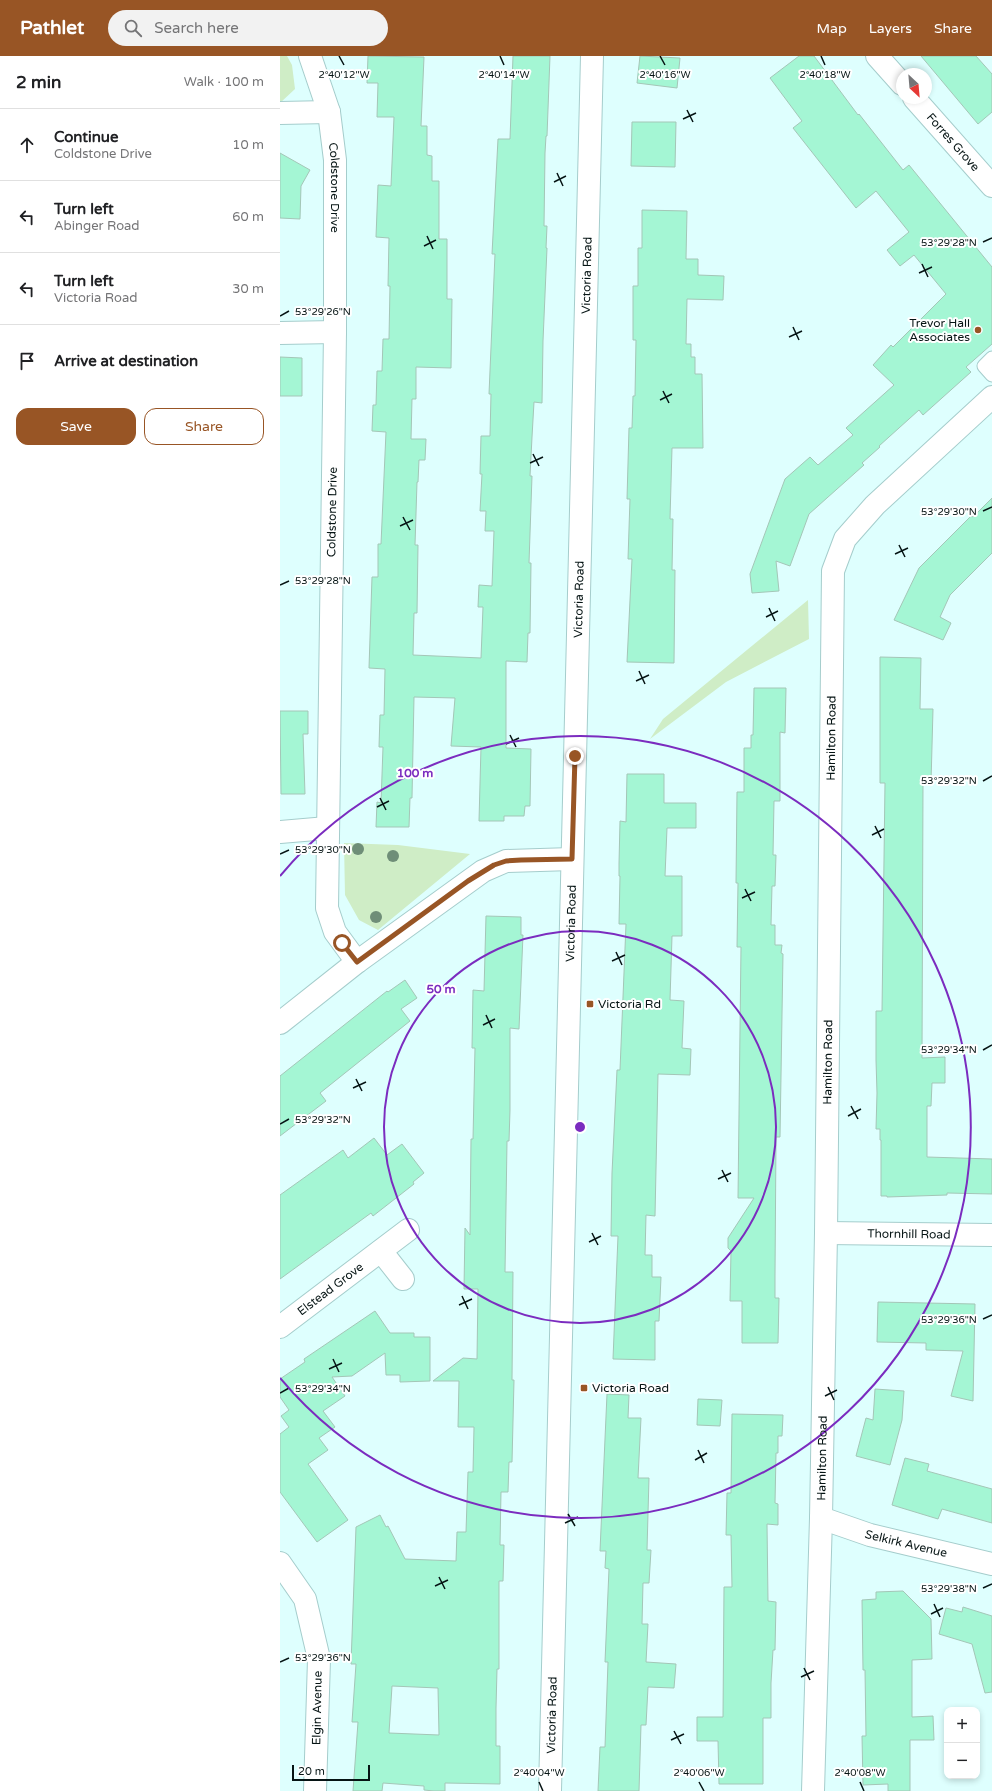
<!DOCTYPE html>
<meta charset="utf-8">
<style>
:root{--surface:#fff;--page:#f2f2f2;--text:#202124;--muted:#757577;--line:#e0e0e0;--accent:#985525}
body{margin:0;font-family:"Varela Round",sans-serif;background:var(--page);color:var(--text)}
.controls{position:absolute;right:12px;bottom:12px;display:grid;overflow:hidden;border-radius:8px;box-shadow:0 2px 6px #0003}
.controls button{width:36px;height:36px;display:grid;place-items:center;padding:0;border:0;border-bottom:1px solid var(--line);background:var(--surface);color:var(--text);font:20px sans-serif}
.compass{position:absolute;left:616px;top:12px;width:36px;height:36px;border-radius:50%;background:var(--surface);box-shadow:0 2px 6px #0003;rotate:154deg}
.scale{position:absolute;left:12px;bottom:10px;width:78px;box-sizing:border-box;padding-left:4px;border:2px solid #061414;border-top:0;font-size:11px;line-height:14px;white-space:nowrap;color:#061414;-webkit-text-stroke:3px #fff;paint-order:stroke}
.stop{position:absolute;width:12px;height:12px;margin:-9px;border:3px solid #985525;border-radius:50%;background:#fff}
.stop.end{background:#985525;border-color:#fff;box-shadow:0 1px 4px #0008}
.list{margin:0;padding:0;list-style:none}
h2{display:flex;justify-content:space-between;align-items:center;height:52px;margin:0;padding:0 16px;font-size:17px}
h2 small{font-size:13px;font-weight:400;color:var(--muted)}
.list li{display:grid;grid-template-columns:26px 1fr auto;gap:12px;align-items:center;box-sizing:border-box;height:72px;padding:0 16px;border-top:1px solid var(--line)}
.list b{display:block;font-size:15px;white-space:nowrap}
.list p{margin:0;font-size:13px;white-space:nowrap;color:var(--muted)}
.list em{font-size:13px;font-style:normal;color:var(--muted)}
.actions{display:flex;gap:8px;padding:12px 16px}
.actions a{flex:1;padding:9px 0;border:1px solid var(--accent);border-radius:12px;text-align:center;font-size:14px;color:var(--accent)}
.actions .main{background:var(--accent);color:#fff}
.icon{flex:none;width:22px;height:22px;fill:none;stroke:currentColor;stroke-width:2;stroke-linecap:round;stroke-linejoin:round}
.map{position:relative;flex:none;width:712px;height:1735px;overflow:hidden}
header{display:flex;align-items:center;gap:24px;box-sizing:border-box;height:56px;padding:0 20px;background:var(--accent);color:#fff}
header strong{font-size:19px}
nav{display:flex;gap:22px;margin-inline-start:auto;font-size:14px}
.search{width:280px;height:36px;background:var(--page);display:flex;align-items:center;gap:10px;box-sizing:border-box;padding:0 14px;border-radius:22px;color:var(--muted);font-size:15px}
main{display:flex}
aside{flex:1;background:var(--surface)}
.map>svg:first-child{display:block}
.green{fill:#cfedc6}
.building{fill:#a4f6d4;stroke:#a4c6b7;fill-rule:evenodd}
.lines{fill:none;stroke-linecap:round;stroke-linejoin:round}
.lane-casing{stroke:#a5cdcc;stroke-width:15}
.street-casing{stroke:#a5cdcc;stroke-width:24}
.lane{stroke:#fff;stroke-width:13}
.street{stroke:#fff;stroke-width:22}
.tree{fill:#6f8e78}
.route{stroke:#985525;stroke-width:5}
.ticks{fill:none;stroke:#061414;stroke-width:1.5}
.ring{fill:none;stroke:#7b2cbf;stroke-width:2}
.poi-dot{fill:#985525;stroke:#fff;stroke-width:1.5}
.labels{text-anchor:middle;stroke-width:4;stroke-linejoin:round;paint-order:stroke}
.street-label{font-size:12px;fill:#061414;stroke:#fff}
.poi-label{font-size:12px;fill:#061414;stroke:#fff;text-anchor:start}
.ticks-label{font-size:10px;text-anchor:middle;fill:#061414;stroke:#fff;stroke-width:4;stroke-linejoin:round;paint-order:stroke}
.centre{fill:#7b2cbf;stroke:#fff;stroke-width:2}
.ring-label{font-size:12px;text-anchor:middle;font-weight:bold;fill:#7b2cbf;stroke:#fff;stroke-width:4;stroke-linejoin:round;paint-order:stroke}
</style>
<header>
<strong>Pathlet</strong>
<div class="search"><svg class="icon" aria-label="search" viewBox="0 0 24 24"><circle cx="10" cy="10" r="6"/><path d="M15 15l6 6"/></svg>Search here</div>
<nav><a>Map</a><a>Layers</a><a>Share</a></nav>
</header>
<main>
<aside>
<h2>2 min<small>Walk · 100 m</small></h2>
<ul class="list">
<li><svg class="icon" aria-label="ahead" viewBox="0 0 24 24"><path d="M12 20V5M6 11l6-6 6 6"/></svg><div><b>Continue</b><p>Coldstone Drive</p></div><em>10 m</em></li>
<li><svg class="icon" aria-label="left" viewBox="0 0 24 24"><path d="M17 20v-9H6M10 6l-5 5 5 5"/></svg><div><b>Turn left</b><p>Abinger Road</p></div><em>60 m</em></li>
<li><svg class="icon" aria-label="left" viewBox="0 0 24 24"><path d="M17 20v-9H6M10 6l-5 5 5 5"/></svg><div><b>Turn left</b><p>Victoria Road</p></div><em>30 m</em></li>
<li><svg class="icon" aria-label="arrive" viewBox="0 0 24 24"><path d="M6 21V4h12l-3 4 3 4H6"/></svg><div><b>Arrive at destination</b></div></li>
</ul>
<div class="actions"><a class="main">Save</a><a>Share</a></div>
</aside>
<div class="map">
<svg width="712" height="1735" viewBox="0 0 712 1735">
<rect width="100%" height="100%" fill="#defffe"/>
<!-- green -->
<path class="green" d="M 0,0 L 7,0 L 12,9 L 15,33 L 0,47 Z
M 528,544 L 529,583 L 446,626 L 370,683 L 383,663 Z
M 64,787 L 118,789 L 190,798 L 98,874 L 79,864 L 65,839 Z"/>
<!-- building -->
<path class="building" d="M 88,0 L 144,1 L 141,70 L 147,70 L 147,99 L 152,100 L 152,125 L 159,125 L 159,183 L 167,183 L 167,243 L 172,243 L 171,312 L 136,311 L 136,343 L 132,343 L 131,383 L 146,383 L 145,404 L 139,404 L 138,426 L 137,426 L 135,489 L 138,489 L 137,557 L 134,557 L 133,599 L 201,602 L 203,551 L 198,551 L 199,529 L 212,530 L 214,475 L 205,475 L 206,455 L 200,455 L 202,418 L 200,418 L 201,380 L 210,380 L 211,338 L 209,338 L 215,198 L 212,198 L 218,83 L 230,83 L 233,0 L 270,0 L 267,80 L 266,80 L 265,97 L 264,170 L 267,170 L 266,192 L 267,192 L 263,285 L 262,347 L 254,346 L 252,381 L 250,420 L 252,420 L 249,507 L 251,507 L 250,577 L 248,577 L 247,606 L 226,605 L 226,692 L 251,693 L 250,750 L 245,750 L 244,760 L 224,760 L 224,765 L 199,765 L 201,691 L 171,690 L 175,642 L 134,641 L 132,742 L 130,742 L 129,771 L 96,771 L 97,746 L 101,747 L 103,691 L 99,691 L 100,659 L 104,659 L 105,613 L 89,612 L 92,521 L 98,521 L 98,488 L 101,488 L 106,376 L 92,375 L 93,349 L 96,349 L 97,315 L 102,315 L 103,283 L 109,283 L 110,230 L 108,230 L 109,182 L 96,181 L 98,129 L 111,130 L 114,61 L 97,61 L 98,27 L 87,27 Z
M 360,0 L 400,2 L 397,32 L 357,27 Z
M 519,0 L 534,0 L 578,59 L 579,58 L 623,114 L 629,109 L 712,211 L 712,288 L 686,311 L 691,316 L 643,359 L 639,354 L 599,390 L 600,391 L 582,407 L 584,409 L 529,458 L 510,510 L 496,505 L 499,535 L 472,537 L 470,518 L 505,423 L 530,401 L 538,409 L 573,379 L 566,372 L 614,329 L 593,309 L 611,289 L 613,291 L 666,238 L 634,199 L 620,210 L 607,194 L 629,176 L 596,135 L 576,152 L 513,72 L 522,65 L 490,22 Z
M 641,0 L 696,0 L 712,18 L 712,56 L 698,68 Z
M 352,66 L 396,66 L 395,111 L 351,110 Z
M 0,97 L 30,114 L 21,130 L 20,163 L 0,162 Z
M 362,154 L 407,155 L 406,203 L 418,203 L 418,219 L 444,220 L 443,244 L 407,243 L 406,288 L 411,288 L 411,301 L 415,301 L 415,318 L 422,318 L 423,392 L 392,392 L 390,463 L 393,463 L 392,514 L 395,514 L 394,607 L 347,606 L 352,503 L 348,503 L 350,443 L 347,443 L 349,372 L 352,372 L 353,340 L 355,340 L 356,284 L 353,284 L 353,230 L 358,230 L 358,192 L 362,192 Z
M 0,301 L 22,302 L 22,340 L 0,340 Z
M 712,442 L 712,497 L 670,539 L 660,561 L 671,567 L 663,584 L 614,564 L 639,512 L 691,460 L 693,461 Z
M 600,601 L 641,602 L 640,653 L 653,653 L 651,727 L 643,727 L 642,1002 L 665,1001 L 665,1027 L 652,1027 L 651,1050 L 647,1050 L 647,1101 L 712,1103 L 712,1138 L 667,1137 L 667,1139 L 607,1141 L 607,1140 L 601,1140 L 601,1084 L 600,1084 L 600,1073 L 596,1073 L 597,1037 L 596,1004 L 596,955 L 602,955 L 605,727 L 600,727 Z
M 474,632 L 506,632 L 505,677 L 500,676 L 500,745 L 494,745 L 493,799 L 496,799 L 495,830 L 492,830 L 491,869 L 495,869 L 495,889 L 502,889 L 501,897 L 503,898 L 500,1081 L 496,1081 L 495,1220 L 495,1242 L 499,1242 L 498,1287 L 462,1287 L 462,1245 L 450,1245 L 451,1195 L 448,1192 L 448,1182 L 474,1142 L 458,1142 L 461,891 L 457,891 L 458,827 L 456,827 L 457,736 L 464,736 L 464,692 L 471,692 L 471,679 L 473,679 Z
M 0,655 L 28,655 L 28,678 L 23,678 L 25,738 L 1,738 Z
M 347,718 L 384,718 L 384,747 L 416,747 L 416,772 L 387,772 L 385,820 L 402,820 L 402,880 L 392,880 L 390,944 L 404,945 L 402,992 L 411,993 L 410,1019 L 378,1018 L 375,1160 L 366,1159 L 365,1199 L 372,1199 L 372,1221 L 381,1221 L 379,1265 L 375,1265 L 375,1304 L 333,1303 L 338,1180 L 331,1180 L 332,1117 L 337,1014 L 340,1014 L 346,868 L 339,868 L 340,820 L 339,820 L 339,808 L 340,765 L 346,766 Z
M 206,860 L 241,861 L 241,879 L 243,879 L 239,973 L 230,972 L 230,1054 L 229,1085 L 227,1085 L 225,1216 L 233,1216 L 232,1324 L 234,1324 L 232,1406 L 229,1406 L 228,1436 L 221,1436 L 220,1489 L 224,1489 L 223,1525 L 219,1525 L 219,1613 L 217,1613 L 216,1652 L 216,1690 L 220,1690 L 220,1728 L 165,1727 L 165,1735 L 154,1735 L 144,1734 L 144,1730 L 103,1727 L 102,1735 L 73,1735 L 78,1666 L 72,1666 L 76,1608 L 71,1608 L 76,1471 L 100,1459 L 106,1471 L 108,1470 L 125,1503 L 176,1505 L 177,1476 L 186,1476 L 188,1416 L 193,1416 L 194,1371 L 178,1371 L 179,1325 L 153,1325 L 183,1302 L 197,1303 L 198,1233 L 184,1233 L 185,1172 L 190,1179 L 191,1083 L 193,1083 L 195,992 L 192,992 L 193,934 L 204,935 ZM 112,1630 L 158,1632 L 159,1679 L 109,1677 Z
M 125,924 L 137,942 L 121,953 L 130,965 L 40,1037 L 46,1045 L 0,1080 L 0,1020 L 107,935 L 108,936 Z
M 94,1082 L 107,1099 L 122,1088 L 144,1117 L 133,1126 L 134,1128 L 93,1160 L 91,1157 L 0,1223 L 0,1139 L 63,1094 L 68,1102 Z
M 598,1246 L 695,1248 L 693,1345 L 671,1340 L 683,1295 L 646,1294 L 646,1287 L 597,1286 Z
M 95,1255 L 110,1277 L 134,1277 L 134,1281 L 150,1281 L 150,1325 L 120,1326 L 120,1319 L 106,1319 L 105,1297 L 72,1320 L 52,1321 L 65,1340 L 43,1355 L 55,1371 L 39,1382 L 48,1394 L 28,1408 L 68,1464 L 37,1486 L 0,1436 L 0,1378 L 9,1371 L 1,1360 L 9,1354 L 0,1341 L 0,1323 L 25,1306 L 24,1303 Z
M 595,1333 L 624,1335 L 622,1364 L 610,1409 L 576,1400 L 586,1362 L 593,1364 Z
M 327,1338 L 349,1339 L 348,1362 L 361,1362 L 358,1422 L 369,1422 L 367,1494 L 371,1494 L 369,1527 L 363,1527 L 362,1568 L 368,1568 L 366,1606 L 396,1608 L 394,1632 L 368,1631 L 366,1669 L 361,1669 L 359,1735 L 318,1735 L 320,1691 L 325,1691 L 328,1606 L 325,1606 L 329,1513 L 325,1512 L 326,1495 L 320,1495 Z
M 418,1343 L 442,1344 L 440,1370 L 417,1369 Z
M 452,1358 L 503,1359 L 502,1380 L 498,1380 L 498,1397 L 496,1397 L 495,1447 L 498,1448 L 498,1469 L 487,1468 L 488,1545 L 496,1546 L 495,1594 L 493,1594 L 491,1627 L 491,1662 L 483,1662 L 483,1728 L 439,1728 L 438,1685 L 417,1685 L 417,1661 L 443,1661 L 444,1531 L 452,1531 L 451,1479 L 446,1479 L 447,1437 L 451,1437 Z
M 625,1402 L 649,1408 L 647,1415 L 712,1433 L 712,1467 L 662,1453 L 658,1463 L 612,1449 Z
M 623,1535 L 651,1563 L 652,1603 L 632,1604 L 632,1661 L 653,1660 L 654,1684 L 630,1684 L 630,1735 L 608,1735 L 608,1728 L 583,1729 L 582,1680 L 586,1680 L 585,1614 L 583,1614 L 582,1544 L 596,1543 L 596,1536 Z
M 683,1551 L 712,1560 L 712,1636 L 705,1637 L 692,1588 L 659,1578 L 666,1552 L 682,1556 Z"/>
<g class="lines">
<!-- lane casing -->
<g class="lane-casing">
<path id="lane" d="M 712,302 L 704,310 L 712,319"/>
</g>
<!-- street casing -->
<g class="street-casing">
<g id="street">
<path id="s1" d="M 30,0 L 49,56 L 55,104 L 55,276 L 47,852 L 55,876 L 77,906"/>
<path d="M 597,0 L 622,28"/>
<path id="s2" d="M 634,42 L 712,130"/>
<path d="M 0,57 L 49,56"/>
<path d="M 0,277 L 55,276"/>
<path d="M 0,776 L 47,772"/>
<path d="M 0,967 L 77,906 L 203,815 L 226,805 L 292,803"/>
<path id="s3" d="M 546,1177 L 712,1179"/>
<path d="M 101,1195 L 123,1223"/>
<path id="s4" d="M 0,1271 L 128,1174"/>
<path id="s5" d="M 541,1462 L 590,1479 L 712,1508"/>
<path d="M 0,1507 L 25,1543 L 39,1603 L 35,1735"/>
<path id="s6" d="M 270,1735 L 312,0"/>
<path id="s7" d="M 533,1735 L 541,1462 L 546,1177 L 553,515 L 565,483 L 595,449 L 712,341"/>
</g>
</g>
<!-- lane -->
<use href="#lane" class="lane"/>
<!-- street -->
<use href="#street" class="street"/>
</g>
<!-- trees -->
<g class="tree">
<circle cx="78" cy="793" r="6"/>
<circle cx="113" cy="800" r="6"/>
<circle cx="96" cy="861" r="6"/>
</g>
<g class="lines">
<!-- route -->
<path class="route" d="M 62,887 L 77,906 L 188,825 L 214,809 L 226,805 L 241,804 L 292,803 L 295,700"/>
</g>
<!-- ticks -->
<path class="ticks" d="M 59,0 L 64,9M 220,0 L 224,9M 380,0 L 385,9M 541,0 L 545,9M 407,54 L 413,66M 403,63 L 416,57M 277,117 L 283,130M 274,126 L 286,120M 147,180 L 153,193M 703,186 L 712,182M 144,190 L 156,184M 642,208 L 648,221M 639,217 L 652,211M 0,260 L 9,255M 513,271 L 519,284M 509,281 L 522,275M 383,335 L 389,347M 380,344 L 392,338M 253,398 L 259,410M 250,407 L 263,401M 703,455 L 712,451M 123,461 L 130,474M 120,470 L 133,464M 619,489 L 625,501M 615,498 L 628,492M 0,529 L 9,525M 489,552 L 495,565M 486,561 L 498,555M 359,615 L 365,628M 356,625 L 369,619M 230,679 L 236,691M 226,688 L 239,682M 703,725 L 712,720M 100,742 L 106,754M 97,751 L 109,745M 595,770 L 601,782M 592,779 L 604,773M 0,798 L 9,794M 465,833 L 471,845M 462,842 L 475,836M 336,896 L 342,909M 332,905 L 345,899M 206,959 L 212,972M 203,969 L 215,963M 703,994 L 712,989M 76,1023 L 82,1035M 73,1032 L 86,1026M 571,1050 L 578,1063M 568,1060 L 581,1053M 0,1068 L 9,1063M 442,1114 L 448,1126M 438,1123 L 451,1117M 312,1177 L 318,1189M 309,1186 L 321,1180M 182,1240 L 188,1253M 179,1249 L 192,1243M 703,1263 L 712,1259M 53,1303 L 59,1316M 49,1313 L 62,1307M 548,1331 L 554,1344M 0,1337 L 9,1332M 545,1340 L 557,1334M 418,1394 L 424,1407M 415,1404 L 427,1397M 288,1458 L 295,1470M 285,1467 L 298,1461M 159,1521 L 165,1533M 155,1530 L 168,1524M 703,1532 L 712,1528M 654,1548 L 660,1561M 651,1558 L 663,1552M 0,1606 L 9,1602M 524,1612 L 530,1624M 521,1621 L 534,1615M 394,1675 L 401,1688M 391,1684 L 404,1678M 259,1726 L 263,1735M 419,1726 L 424,1735M 580,1726 L 584,1735"/>
<!-- distance rings -->
<g class="ring">
<circle cx="300" cy="1071" r="196"/>
<path d="M0 820A391 391 0 1 1 0 1322"/>
</g>
<!-- markers -->
<g class="poi-dot">
<circle cx="698" cy="274" r="4"/>
<rect x="306" y="944" width="8" height="8" rx="2"/>
<rect x="300" y="1328" width="8" height="8" rx="2"/>
</g>
<g class="labels">
<!-- street labels -->
<g class="street-label">
<text dy="4" stroke="none"><textPath href="#s2" startOffset="59">Forres Grove</textPath></text>
<text dy="4" stroke="none"><textPath href="#s1" startOffset="135">Coldstone Drive</textPath></text>
<text dy="4" stroke="none"><textPath href="#s6" startOffset="1516">Victoria Road</textPath></text>
<text transform="translate(52 456) rotate(-89)" y="4">Coldstone Drive</text>
<text dy="4" stroke="none"><textPath href="#s6" startOffset="1192">Victoria Road</textPath></text>
<text dy="4" stroke="none"><textPath href="#s7" startOffset="1053">Hamilton Road</textPath></text>
<text dy="4" stroke="none"><textPath href="#s6" startOffset="868">Victoria Road</textPath></text>
<text dy="4" stroke="none"><textPath href="#s7" startOffset="729">Hamilton Road</textPath></text>
<text dy="4" stroke="none"><textPath href="#s3" startOffset="83">Thornhill Road</textPath></text>
<text dy="4" stroke="none"><textPath href="#s4" startOffset="63">Elstead Grove</textPath></text>
<text dy="4" stroke="none"><textPath href="#s7" startOffset="333">Hamilton Road</textPath></text>
<text dy="4" stroke="none"><textPath href="#s5" startOffset="89">Selkirk Avenue</textPath></text>
<text transform="translate(37 1652) rotate(-89)" y="4">Elgin Avenue</text>
<text dy="4" stroke="none"><textPath href="#s6" startOffset="76">Victoria Road</textPath></text>
</g>
<!-- poi labels -->
<g class="poi-label">
<text x="690" y="271" text-anchor="end">Trevor Hall<tspan x="690" dy="14">Associates</tspan></text>
<text x="318" y="952">Victoria Rd</text>
<text x="312" y="1336">Victoria Road</text>
</g>
</g>
<g class="ticks-label">
<text x="64" y="22">2°40'12"W</text>
<text x="224" y="22">2°40'14"W</text>
<text x="545" y="22">2°40'18"W</text>
<text x="385" y="22">2°40'16"W</text>
<text x="669" y="190">53°29'28"N</text>
<text x="43" y="259">53°29'26"N</text>
<text x="669" y="459">53°29'30"N</text>
<text x="43" y="528">53°29'28"N</text>
<text x="669" y="728">53°29'32"N</text>
<text x="43" y="797">53°29'30"N</text>
<text x="669" y="997">53°29'34"N</text>
<text x="43" y="1067">53°29'32"N</text>
<text x="669" y="1267">53°29'36"N</text>
<text x="43" y="1336">53°29'34"N</text>
<text x="669" y="1536">53°29'38"N</text>
<text x="43" y="1605">53°29'36"N</text>
<text x="259" y="1720">2°40'04"W</text>
<text x="419" y="1720">2°40'06"W</text>
<text x="580" y="1720">2°40'08"W</text>
</g>
<circle cx="300" cy="1071" r="6" class="centre"/>
<g class="ring-label">
<text x="135" y="721">100 m</text>
<text x="161" y="937">50 m</text>
</g>
</svg>
<div class="controls">
<button>+</button>
<button>−</button>
</div>
<svg class="compass" viewBox="-18 -18 36 36"><path d="M0-13l5 13h-10z" fill="#e53935"/><path d="M0 13l5-13h-10z" fill="#757577"/></svg>
<div class="scale">20 m</div>
<div class="stop" style="left:62px;top:887px"></div>
<div class="stop end" style="left:295px;top:700px"></div>
</div>
</main>
